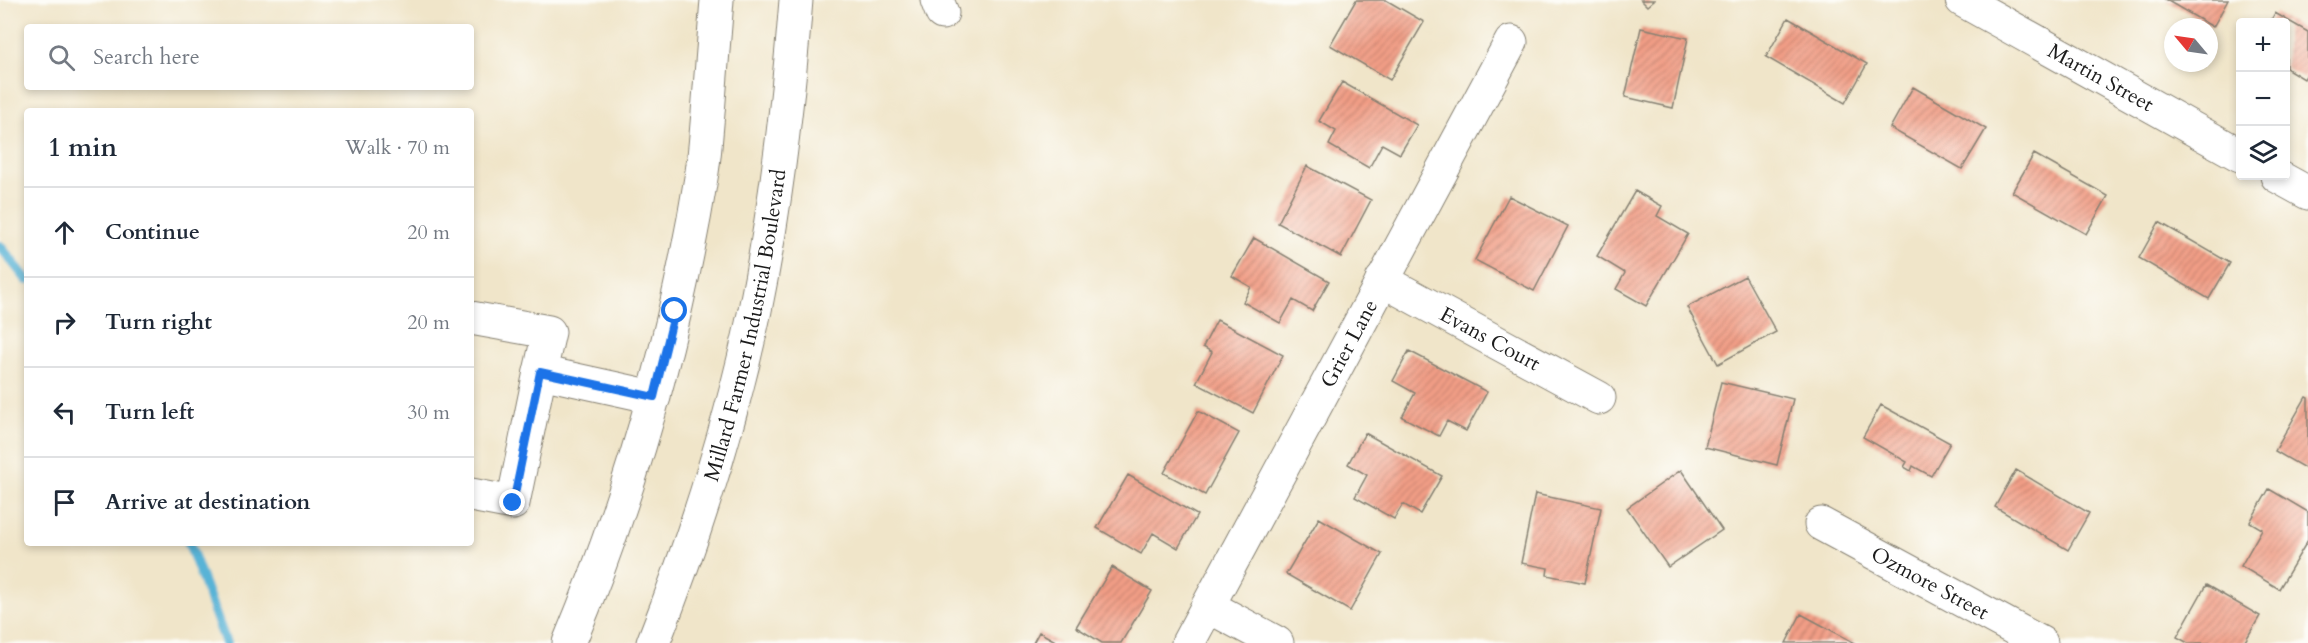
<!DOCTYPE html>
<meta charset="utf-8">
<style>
:root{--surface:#fff;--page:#f2f2f3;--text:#1f2937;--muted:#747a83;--line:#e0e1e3}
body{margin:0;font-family:Cardo,serif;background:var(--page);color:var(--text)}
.controls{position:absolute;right:18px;top:18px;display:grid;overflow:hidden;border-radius:6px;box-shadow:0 3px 9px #0003}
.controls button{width:54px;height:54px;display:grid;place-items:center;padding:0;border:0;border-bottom:2px solid var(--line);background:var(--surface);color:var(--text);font:30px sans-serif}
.compass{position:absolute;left:2164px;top:18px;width:54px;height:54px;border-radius:50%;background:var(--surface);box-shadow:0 3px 9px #0003;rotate:299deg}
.stop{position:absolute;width:18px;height:18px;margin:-14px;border:4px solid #1a73e8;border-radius:50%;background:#fff}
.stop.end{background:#1a73e8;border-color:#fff;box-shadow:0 2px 6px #0008}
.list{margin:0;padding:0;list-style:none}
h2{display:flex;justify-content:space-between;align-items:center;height:78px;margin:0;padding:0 24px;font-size:26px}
h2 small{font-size:20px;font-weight:400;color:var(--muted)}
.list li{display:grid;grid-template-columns:39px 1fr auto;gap:18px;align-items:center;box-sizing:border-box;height:90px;padding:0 24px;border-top:2px solid var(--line)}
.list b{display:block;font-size:22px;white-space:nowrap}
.list em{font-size:20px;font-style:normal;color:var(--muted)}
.icon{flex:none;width:33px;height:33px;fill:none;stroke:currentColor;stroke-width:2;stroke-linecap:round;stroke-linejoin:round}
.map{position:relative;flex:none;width:2308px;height:643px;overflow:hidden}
.search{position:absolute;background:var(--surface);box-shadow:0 3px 9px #0003;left:24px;top:24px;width:450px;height:66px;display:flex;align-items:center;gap:15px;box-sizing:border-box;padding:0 21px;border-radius:6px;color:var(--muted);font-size:22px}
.panel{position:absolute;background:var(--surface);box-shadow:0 3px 9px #0003;left:24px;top:108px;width:450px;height:438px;border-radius:6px}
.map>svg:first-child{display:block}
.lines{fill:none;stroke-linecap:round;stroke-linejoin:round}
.stream{stroke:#58b3d6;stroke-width:10}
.building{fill:url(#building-hatch)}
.minor-casing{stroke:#868072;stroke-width:35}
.major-casing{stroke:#868072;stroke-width:35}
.minor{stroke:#fff;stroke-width:33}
.major{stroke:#fff;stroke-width:33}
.route{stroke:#1a73e8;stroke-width:8}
.labels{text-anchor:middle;stroke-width:4.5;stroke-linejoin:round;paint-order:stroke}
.street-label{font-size:21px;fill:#1c1c1c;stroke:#fdfcf7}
</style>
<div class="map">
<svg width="2308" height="643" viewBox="0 0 2308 643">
<defs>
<pattern id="building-hatch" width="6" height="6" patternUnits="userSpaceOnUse" patternTransform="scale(1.5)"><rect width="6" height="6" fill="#f29e86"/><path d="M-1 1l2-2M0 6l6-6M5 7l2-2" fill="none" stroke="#c3806d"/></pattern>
</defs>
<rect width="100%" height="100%" fill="#fdfcf7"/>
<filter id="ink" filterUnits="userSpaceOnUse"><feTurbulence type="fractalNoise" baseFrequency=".0167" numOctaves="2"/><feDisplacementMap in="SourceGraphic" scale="12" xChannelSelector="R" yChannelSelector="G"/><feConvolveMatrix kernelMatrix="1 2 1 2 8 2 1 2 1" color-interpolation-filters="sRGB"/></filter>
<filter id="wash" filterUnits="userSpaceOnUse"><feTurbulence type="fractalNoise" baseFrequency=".008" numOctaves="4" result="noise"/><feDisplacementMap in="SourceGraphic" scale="24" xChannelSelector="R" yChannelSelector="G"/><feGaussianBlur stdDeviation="1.35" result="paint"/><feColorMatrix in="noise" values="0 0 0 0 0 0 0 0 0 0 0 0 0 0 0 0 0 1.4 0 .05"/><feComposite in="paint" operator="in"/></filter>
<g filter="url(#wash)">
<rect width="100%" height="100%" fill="#f0e5c9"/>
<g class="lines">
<!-- stream -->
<path class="stream" d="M 0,246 L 27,280
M 189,543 L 226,643"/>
</g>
<g id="blocks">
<!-- building -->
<path class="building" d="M 1356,0 L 1386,0 L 1424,22 L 1390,80 L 1330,45 Z
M 1641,0 L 1654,0 L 1647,6 Z
M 2166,0 L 2228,0 L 2213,27 Z
M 2275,13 L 2308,32 L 2308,72 L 2304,79 L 2286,68 L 2286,22 L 2270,22 Z
M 1788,18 L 1867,64 L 1845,103 L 1766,57 Z
M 1641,28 L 1688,38 L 1673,108 L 1625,97 Z
M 1342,82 L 1417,125 L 1400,154 L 1382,144 L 1369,168 L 1329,145 L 1336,131 L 1319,121 Z
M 1913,87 L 1986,129 L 1962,169 L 1890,128 Z
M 2034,154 L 2108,196 L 2086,234 L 2012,192 Z
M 1307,166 L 1371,200 L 1341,257 L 1278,223 Z
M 1635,191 L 1662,206 L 1657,216 L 1688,234 L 1646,306 L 1616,289 L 1625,273 L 1597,256 Z
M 1509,196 L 1568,226 L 1534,291 L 1475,260 Z
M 2159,222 L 2230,263 L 2209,299 L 2139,258 Z
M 1254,238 L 1329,281 L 1312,311 L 1293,300 L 1280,323 L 1243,302 L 1251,287 L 1232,276 Z
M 1745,276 L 1776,332 L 1718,364 L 1687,307 Z
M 1217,320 L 1283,355 L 1253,413 L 1196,383 L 1212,352 L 1203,347 Z
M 1409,351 L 1487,392 L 1466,431 L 1447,421 L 1439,436 L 1402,417 L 1415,393 L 1393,381 Z
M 1721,382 L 1793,399 L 1777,465 L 1705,447 Z
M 2306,397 L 2308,398 L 2308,470 L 2275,451 Z
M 1881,405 L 1950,443 L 1931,476 L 1913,466 L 1911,471 L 1904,467 L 1907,462 L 1863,437 Z
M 1198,411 L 1239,433 L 1205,495 L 1164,473 Z
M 1365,433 L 1442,476 L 1420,514 L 1403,504 L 1394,519 L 1355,497 L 1367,475 L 1348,464 Z
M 1681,470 L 1722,530 L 1668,567 L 1627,508 Z
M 2016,470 L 2089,513 L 2068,550 L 1995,507 Z
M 1128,475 L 1197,515 L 1178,548 L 1153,533 L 1141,554 L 1097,528 Z
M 2269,489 L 2308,512 L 2308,540 L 2279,589 L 2241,566 L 2262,529 L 2250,522 Z
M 1535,494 L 1601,508 L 1585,583 L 1547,575 L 1548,568 L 1521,563 Z
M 1319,518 L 1382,554 L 1350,611 L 1286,574 Z
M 1112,567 L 1152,591 L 1121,643 L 1102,643 L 1076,627 Z
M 2206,585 L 2260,616 L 2244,643 L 2188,643 L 2177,637 Z
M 1801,614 L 1855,643 L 1786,643 Z
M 1039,632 L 1059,643 L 1033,643 Z"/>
</g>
</g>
<g filter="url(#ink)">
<use href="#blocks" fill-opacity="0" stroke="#868072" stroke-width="1.5"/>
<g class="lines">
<!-- minor casing -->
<g class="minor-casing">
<g id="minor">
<path d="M 937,0 L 942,13"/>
<path id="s1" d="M 1962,0 L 2240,155"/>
<path d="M 2277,176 L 2308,193"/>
<path id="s2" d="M 1382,280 L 1599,398"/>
<path d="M 471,318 L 549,332 L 540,372 L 654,397"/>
<path d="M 471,495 L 513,503 L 540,372"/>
<path id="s3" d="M 1821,524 L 2041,643"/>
<path d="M 1208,606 L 1277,643"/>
<path id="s4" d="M 1188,643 L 1511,42"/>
</g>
</g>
<!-- major casing -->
<g class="major-casing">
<g id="major">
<path d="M 569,643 C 632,492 676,333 702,172 C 705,153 706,133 708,113 C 711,75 714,38 717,0"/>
<path id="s5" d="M 653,643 C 696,534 731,424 755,310 C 776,207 788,104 796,0"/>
</g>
</g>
<!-- minor -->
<use href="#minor" class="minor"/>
<!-- major -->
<use href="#major" class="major"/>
</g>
</g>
<g class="lines" filter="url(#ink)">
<!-- route -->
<path class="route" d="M 513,503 L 540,372 L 654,397 L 675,311"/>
</g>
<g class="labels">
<!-- street labels -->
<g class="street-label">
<text dy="7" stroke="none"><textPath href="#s1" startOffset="159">Martin Street</textPath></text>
<text dy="7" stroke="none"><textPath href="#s5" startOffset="332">Millard Farmer Industrial Boulevard</textPath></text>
<text dy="7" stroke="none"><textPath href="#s2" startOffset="123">Evans Court</textPath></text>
<text dy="7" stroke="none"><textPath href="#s4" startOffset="340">Grier Lane</textPath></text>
<text dy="7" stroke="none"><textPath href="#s3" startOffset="124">Ozmore Street</textPath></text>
</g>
</g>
</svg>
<div class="controls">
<button>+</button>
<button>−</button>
<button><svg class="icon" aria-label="layers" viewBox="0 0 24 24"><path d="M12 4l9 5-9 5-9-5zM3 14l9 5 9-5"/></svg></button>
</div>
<svg class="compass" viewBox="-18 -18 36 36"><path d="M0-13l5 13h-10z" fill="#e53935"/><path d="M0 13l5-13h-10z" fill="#747a83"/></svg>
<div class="stop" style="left:675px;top:311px"></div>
<div class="stop end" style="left:513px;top:503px"></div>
<div class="search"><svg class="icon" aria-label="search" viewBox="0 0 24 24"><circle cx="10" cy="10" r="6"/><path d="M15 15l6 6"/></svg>Search here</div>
<section class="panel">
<h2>1 min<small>Walk · 70 m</small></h2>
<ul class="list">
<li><svg class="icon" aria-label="ahead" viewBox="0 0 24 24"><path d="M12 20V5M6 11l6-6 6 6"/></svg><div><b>Continue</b></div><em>20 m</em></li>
<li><svg class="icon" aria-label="right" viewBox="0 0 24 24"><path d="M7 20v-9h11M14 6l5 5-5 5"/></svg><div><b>Turn right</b></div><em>20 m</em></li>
<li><svg class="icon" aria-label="left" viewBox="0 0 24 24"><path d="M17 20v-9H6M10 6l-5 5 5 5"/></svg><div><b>Turn left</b></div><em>30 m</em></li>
<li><svg class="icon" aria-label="arrive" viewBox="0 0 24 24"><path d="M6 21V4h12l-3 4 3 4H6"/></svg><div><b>Arrive at destination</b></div></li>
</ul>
</section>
</div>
